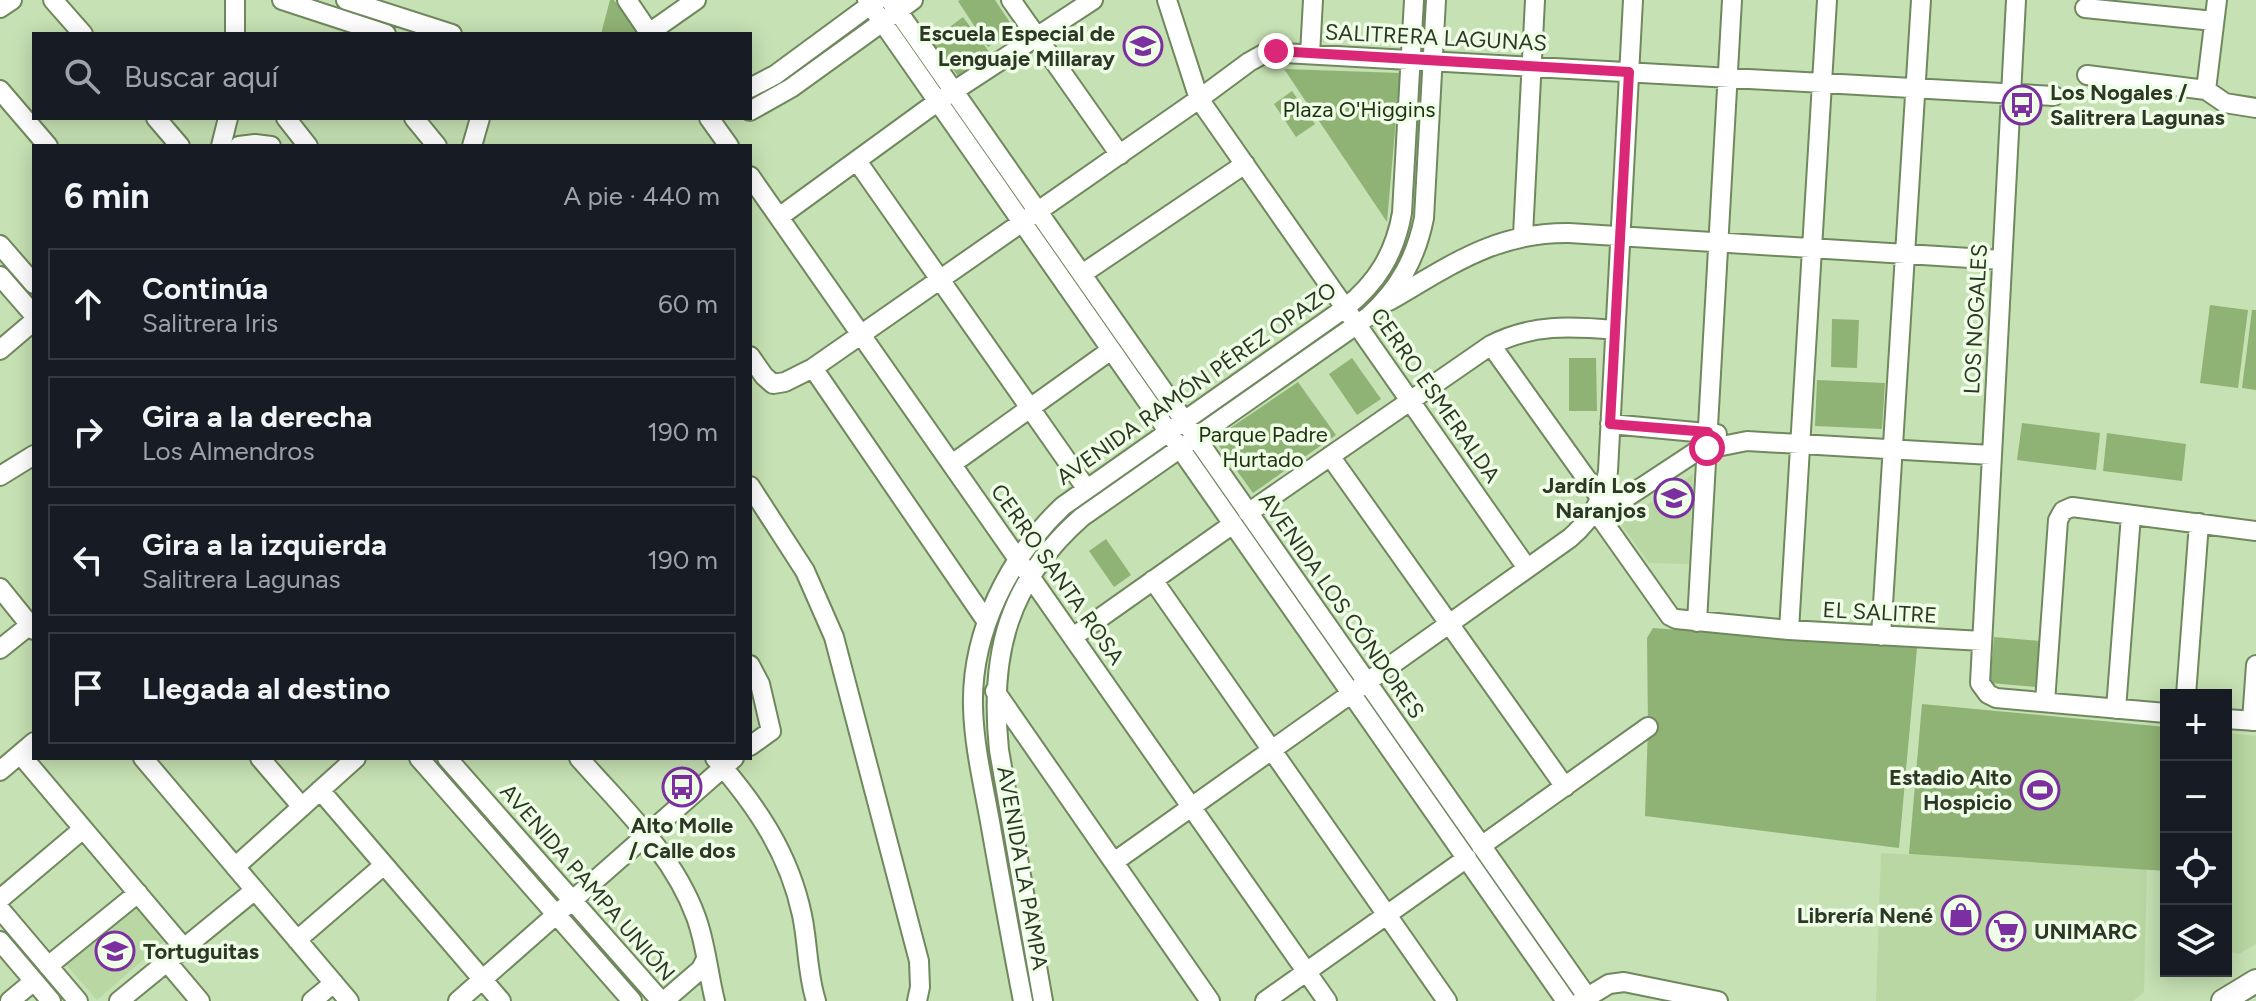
<!DOCTYPE html>
<html lang="es">
<meta charset="utf-8">
<style>
:root{--surface:#171b24;--page:#20242c;--text:#f1f3f6;--muted:#9ea1a6;--line:#363941}
body{margin:0;font-family:Figtree,sans-serif;background:var(--page);color:var(--text)}
.controls{position:absolute;right:24px;bottom:24px;display:grid;overflow:hidden;border-radius:0px;box-shadow:0 4px 20px #0003}
.controls button{width:72px;height:72px;display:grid;place-items:center;padding:0;border:0;border-bottom:2px solid var(--line);background:var(--surface);color:var(--text);font:40px sans-serif}
.stop{position:absolute;width:24px;height:24px;margin:-18px;border:6px solid #db2777;border-radius:50%;background:#fff}
.stop.end{background:#db2777;border-color:#fff;box-shadow:0 2px 8px #0008}
.list{margin:0;padding:0;list-style:none}
h2{display:flex;justify-content:space-between;align-items:center;height:104px;margin:0;padding:0 32px;font-size:34px}
h2 small{font-size:26px;font-weight:400;color:var(--muted)}
.list li{display:grid;grid-template-columns:52px 1fr auto;gap:24px;align-items:center;box-sizing:border-box;height:112px;margin:0 16px 16px;padding:0 16px;border:2px solid var(--line);border-radius:0px}
.list b{display:block;font-size:30px;white-space:nowrap}
.list p{margin:0;font-size:26px;white-space:nowrap;color:var(--muted)}
.list em{font-size:26px;font-style:normal;color:var(--muted)}
.icon{flex:none;width:44px;height:44px;fill:none;stroke:currentColor;stroke-width:2;stroke-linecap:round;stroke-linejoin:round}
.map{position:relative;flex:none;width:2256px;height:1001px;overflow:hidden}
.search{position:absolute;background:var(--surface);box-shadow:0 4px 20px #0003;left:32px;top:32px;width:720px;height:88px;display:flex;align-items:center;gap:20px;box-sizing:border-box;padding:0 28px;border-radius:0px;color:var(--muted);font-size:30px}
.panel{position:absolute;background:var(--surface);box-shadow:0 4px 20px #0003;left:32px;top:144px;width:720px;height:616px;border-radius:0px}
.map>svg:first-child{display:block}
.built{fill:#b8d7a2}
.green{fill:#8fb374}
.lines{fill:none;stroke-linecap:round;stroke-linejoin:round}
.minor-casing{stroke:#6f885d;stroke-width:22}
.major-casing{stroke:#6f885d;stroke-width:26}
.minor{stroke:#fff;stroke-width:18}
.major{stroke:#fff;stroke-width:22}
.route{stroke:#db2777;stroke-width:10}
.labels{text-anchor:middle;stroke-width:7;stroke-linejoin:round;paint-order:stroke}
.poi-label{font-size:22px;font-weight:bold;fill:#2d3725;stroke:#effee6;text-anchor:end}
.street-label{font-size:22px;fill:#2d3725;stroke:#effee6}
.park-label{font-size:22px;fill:#1f320e;stroke:#effee6}
</style>
<div class="map">
<svg width="2256" height="1001" viewBox="0 0 2256 1001">
<rect width="100%" height="100%" fill="#c6e1b3"/>
<!-- built -->
<path class="built" d="M 1693,474 L 1689,564 L 1649,563 L 1620,523 Z
M 2226,733 L 2256,736 L 2256,944 L 2239,954 L 2226,951 Z
M 1881,853 L 2147,868 L 2144,992 L 2133,1001 L 1876,1001 Z
M 133,902 L 166,940 L 97,1000 L 64,962 Z"/>
<!-- green -->
<path class="green" d="M 610,0 L 614,0 L 639,34 L 601,34 Z
M 960,0 L 995,0 L 1015,30 L 988,47 L 958,1 Z
M 963,17 L 990,53 L 959,77 L 931,41 Z
M 1284,69 L 1400,73 L 1387,222 Z
M 1292,91 L 1315,124 L 1296,137 L 1274,104 Z
M 2210,305 L 2248,310 L 2238,388 L 2200,383 Z
M 2252,310 L 2256,310 L 2256,390 L 2242,388 Z
M 1832,319 L 1859,320 L 1857,368 L 1831,367 Z
M 1352,358 L 1381,399 L 1357,415 L 1329,374 Z
M 1569,358 L 1596,358 L 1597,411 L 1569,411 Z
M 1817,380 L 1885,383 L 1882,429 L 1815,426 Z
M 1298,382 L 1336,435 L 1253,493 L 1214,439 Z
M 2022,423 L 2100,433 L 2096,470 L 2017,460 Z
M 2107,433 L 2186,444 L 2182,481 L 2103,471 Z
M 1106,539 L 1131,575 L 1114,587 L 1089,551 Z
M 1653,628 L 1917,648 L 1899,848 L 1645,816 L 1648,727 L 1647,638 Z
M 1994,637 L 2040,641 L 2036,687 L 1990,683 Z
M 1922,704 L 2166,727 L 2166,871 L 1909,854 Z"/>
<g class="lines">
<!-- minor casing -->
<g class="minor-casing">
<path id="minor" d="M 53,0 L 83,34
M 282,0 L 386,34
M 346,0 L 452,34
M 627,0 L 650,34
M 867,0 L 1566,1001
M 890,0 L 1590,1001
M 1011,0 L 1120,155
M 1167,0 L 1199,99 L 1527,568
M 2016,0 L 1980,683 L 1988,694 L 1996,698 L 2166,713
M 0,8 L 12,0
M 2085,8 L 2214,21
M 649,33 L 696,0
M 235,34 L 235,0
M 1310,54 L 1313,0
M 2087,75 L 2206,90 L 2225,103 L 2256,108
M 750,88 L 775,75 L 877,0
M 0,90 L 48,146
M 2206,90 L 2217,0
M 750,111 L 791,88 L 913,0
M 156,118 L 180,146
M 286,118 L 308,146
M 414,118 L 437,146
M 709,118 L 729,146
M 221,146 L 228,118
M 239,146 L 255,144 L 271,146
M 472,146 L 480,118
M 857,161 L 1086,488
M 750,176 L 1327,1001
M 779,217 L 937,102 L 1093,0
M 1523,235 L 1535,0
M 0,245 L 34,284
M 1082,274 L 1245,164
M 0,276 L 34,315
M 1389,301 C 1450,266 1495,232 1569,233 L 2002,260
M 1491,345 L 1601,499 L 1610,502 L 1624,499 L 1697,451 L 1747,441 L 1991,455
M 0,350 L 34,321
M 750,356 L 764,376 L 773,384 L 785,382 L 813,368 L 1199,99 L 1249,62 L 1267,52 L 2054,96
M 813,368 L 987,622
M 1610,424 L 1717,434
M 1330,456 L 1565,787
M 952,464 L 1111,350
M 0,476 L 34,455
M 750,486 L 805,571 L 834,637 L 919,961 L 920,987 L 917,1001
M 1595,510 L 1670,616 L 1676,619 L 1789,630 L 1982,641
M 1248,513 L 1491,345 C 1532,324 1570,326 1615,330
M 1153,580 L 1447,1001
M 0,588 L 34,630
M 1697,622 L 1732,0
M 1789,630 L 1827,0
M 1881,636 L 1921,0
M 1073,637 L 1233,524
M 0,649 L 30,625
M 750,665 L 760,684 L 771,731 L 750,746
M 995,691 L 1210,1001
M 2186,695 L 2199,523
M 2045,702 L 2058,520 L 2063,511 L 2072,507 L 2256,531
M 2116,709 L 2131,515
M 2226,719 L 2256,721
M 2252,721 L 2256,665
M 20,754 L 184,948
M 143,758 L 349,1001
M 260,758 L 302,807
M 419,758 L 632,1001
M 447,758 L 661,1001
M 579,758 C 622,807 673,854 696,917 C 706,944 708,973 715,1001
M 715,758 C 756,805 789,853 802,915 C 808,943 807,973 816,1001
M 0,771 L 34,742
M 320,790 L 501,1001
M 1481,846 L 1648,727
M 1114,862 L 1570,538 C 1591,520 1604,499 1608,471 L 1633,0
M 235,867 L 356,758
M 0,899 L 83,829
M 0,909 L 78,1001
M 297,940 L 384,865
M 0,941 L 51,1001
M 167,962 L 200,1001
M 48,966 L 138,893
M 10,1001 L 34,981
M 119,1001 L 255,890
M 312,1001 L 334,983
M 458,1001 L 734,758
M 664,1001 L 701,969 L 705,961
M 1023,1001 C 1012,945 1002,889 992,833 C 985,791 974,749 973,707 C 971,632 1009,557 1063,506 L 1345,308 C 1377,283 1395,253 1402,213 L 1414,0
M 1043,1001 L 999,750 C 989,654 1008,582 1082,517 L 1369,316 C 1399,289 1416,258 1424,218 L 1436,0
M 1265,1001 L 1467,858
M 1581,1001 L 1609,984 L 1624,982 L 1718,1001"/>
</g>
<!-- major casing -->
<g class="major-casing">
<path id="major" d="M 2223,1001 L 2256,981"/>
</g>
<!-- minor -->
<use href="#minor" class="minor"/>
<!-- major -->
<use href="#major" class="major"/>
</g>
<g class="lines">
<!-- route -->
<path class="route" d="M 1276,51 L 1629,72 L 1610,424 L 1708,432 L 1707,448"/>
</g>
<!-- icons -->
<defs>
<g id="school-ring" transform="scale(2)"><circle r="9.5" fill="#effee6" stroke="#7c2fa0" stroke-width="1.5"/><path d="M0-5L7-2L0 1L-7-2ZM-4 1L0 2.5L4 1V4Q0 6-4 4Z" fill="#7c2fa0"/></g>
<g id="bus-ring" transform="scale(2)"><circle r="9.5" fill="#effee6" stroke="#7c2fa0" stroke-width="1.5"/><path d="M-5-6H5V4H4V6H2V4H-2V6H-4V4H-5ZM-3.5-4V0h7V-4ZM-3.5 1.2v1.5H-2V1.2ZM2 1.2v1.5H3.5V1.2Z" fill="#7c2fa0"/></g>
<g id="stadium-ring" transform="scale(2)"><circle r="9.5" fill="#effee6" stroke="#7c2fa0" stroke-width="1.5"/><path d="M0-5a6.5 5 0 1 0 0 10a6.5 5 0 1 0 0-10ZM-3.5-1.8h7v3.6h-7Z" fill="#7c2fa0"/></g>
<g id="shop-ring" transform="scale(2)"><circle r="9.5" fill="#effee6" stroke="#7c2fa0" stroke-width="1.5"/><path d="M-5-2.5h2.3a2.7 3.5 0 0 1 5.4 0H5L5.5 6h-11ZM-1.5-2.5h3a1.5 2.3 0 0 0-3 0Z" fill="#7c2fa0"/></g>
<g id="supermarket-ring" transform="scale(2)"><circle r="9.5" fill="#effee6" stroke="#7c2fa0" stroke-width="1.5"/><path d="M-6-5.5h2.5l.6 2H6L4.5 2H-2.5L-4.4-4H-6ZM-1.5 3.2a1.3 1.3 0 1 0 .1 0ZM3 3.2a1.3 1.3 0 1 0 .1 0Z" fill="#7c2fa0"/></g>
</defs>
<g fill-rule="evenodd">
<use href="#school-ring" x="1143" y="46"/>
<use href="#bus-ring" x="2022" y="105"/>
<use href="#school-ring" x="1674" y="498"/>
<use href="#bus-ring" x="682" y="787"/>
<use href="#stadium-ring" x="2040" y="790"/>
<use href="#shop-ring" x="1961" y="915"/>
<use href="#supermarket-ring" x="2006" y="931"/>
<use href="#school-ring" x="115" y="951"/>
</g>
<g class="labels">
<!-- poi labels -->
<g class="poi-label">
<text x="1115" y="41">Escuela Especial de<tspan x="1115" dy="25">Lenguaje Millaray</tspan></text>
<text x="2050" y="100" text-anchor="start">Los Nogales /<tspan x="2050" dy="25">Salitrera Lagunas</tspan></text>
<text x="1646" y="493">Jardín Los<tspan x="1646" dy="25">Naranjos</tspan></text>
<text x="2012" y="785">Estadio Alto<tspan x="2012" dy="25">Hospicio</tspan></text>
<text x="682" y="833" text-anchor="middle">Alto Molle<tspan x="682" dy="25">/ Calle dos</tspan></text>
<text x="1933" y="923">Librería Nené</text>
<text x="2034" y="939" text-anchor="start">UNIMARC</text>
<text x="143" y="959" text-anchor="start">Tortuguitas</text>
</g>
<!-- street labels -->
<g class="street-label">
<text transform="translate(1436 37) rotate(3)" y="8">SALITRERA LAGUNAS</text>
<text transform="translate(1975 319) rotate(-87)" y="8">LOS NOGALES</text>
<text transform="translate(1196 383) rotate(-35)" y="8">AVENIDA RAMÓN PÉREZ OPAZO</text>
<text transform="translate(1436 395) rotate(55)" y="8">CERRO ESMERALDA</text>
<text transform="translate(1058 574) rotate(55)" y="8">CERRO SANTA ROSA</text>
<text transform="translate(1342 605) rotate(55)" y="8">AVENIDA LOS CÓNDORES</text>
<text transform="translate(1880 612) rotate(3)" y="8">EL SALITRE</text>
<text transform="translate(1023 868) rotate(80)" y="8">AVENIDA LA PAMPA</text>
<text transform="translate(588 882) rotate(49)" y="8">AVENIDA PAMPA UNIÓN</text>
</g>
<!-- park labels -->
<g class="park-label">
<text x="1359" y="117">Plaza O'Higgins</text>
<text x="1263" y="442">Parque Padre<tspan x="1263" dy="25">Hurtado</tspan></text>
</g>
</g>
</svg>
<div class="controls">
<button>+</button>
<button>−</button>
<button><svg class="icon" aria-label="locate" viewBox="0 0 24 24"><circle cx="12" cy="12" r="6"/><path d="M12 2v4M12 18v4M2 12h4M18 12h4"/></svg></button>
<button><svg class="icon" aria-label="layers" viewBox="0 0 24 24"><path d="M12 4l9 5-9 5-9-5zM3 14l9 5 9-5"/></svg></button>
</div>
<div class="stop" style="left:1707px;top:448px"></div>
<div class="stop end" style="left:1276px;top:51px"></div>
<div class="search"><svg class="icon" aria-label="search" viewBox="0 0 24 24"><circle cx="10" cy="10" r="6"/><path d="M15 15l6 6"/></svg>Buscar aquí</div>
<section class="panel">
<h2>6 min<small>A pie · 440 m</small></h2>
<ul class="list">
<li><svg class="icon" aria-label="ahead" viewBox="0 0 24 24"><path d="M12 20V5M6 11l6-6 6 6"/></svg><div><b>Continúa</b><p>Salitrera Iris</p></div><em>60 m</em></li>
<li><svg class="icon" aria-label="right" viewBox="0 0 24 24"><path d="M7 20v-9h11M14 6l5 5-5 5"/></svg><div><b>Gira a la derecha</b><p>Los Almendros</p></div><em>190 m</em></li>
<li><svg class="icon" aria-label="left" viewBox="0 0 24 24"><path d="M17 20v-9H6M10 6l-5 5 5 5"/></svg><div><b>Gira a la izquierda</b><p>Salitrera Lagunas</p></div><em>190 m</em></li>
<li><svg class="icon" aria-label="arrive" viewBox="0 0 24 24"><path d="M6 21V4h12l-3 4 3 4H6"/></svg><div><b>Llegada al destino</b></div></li>
</ul>
</section>
</div>
